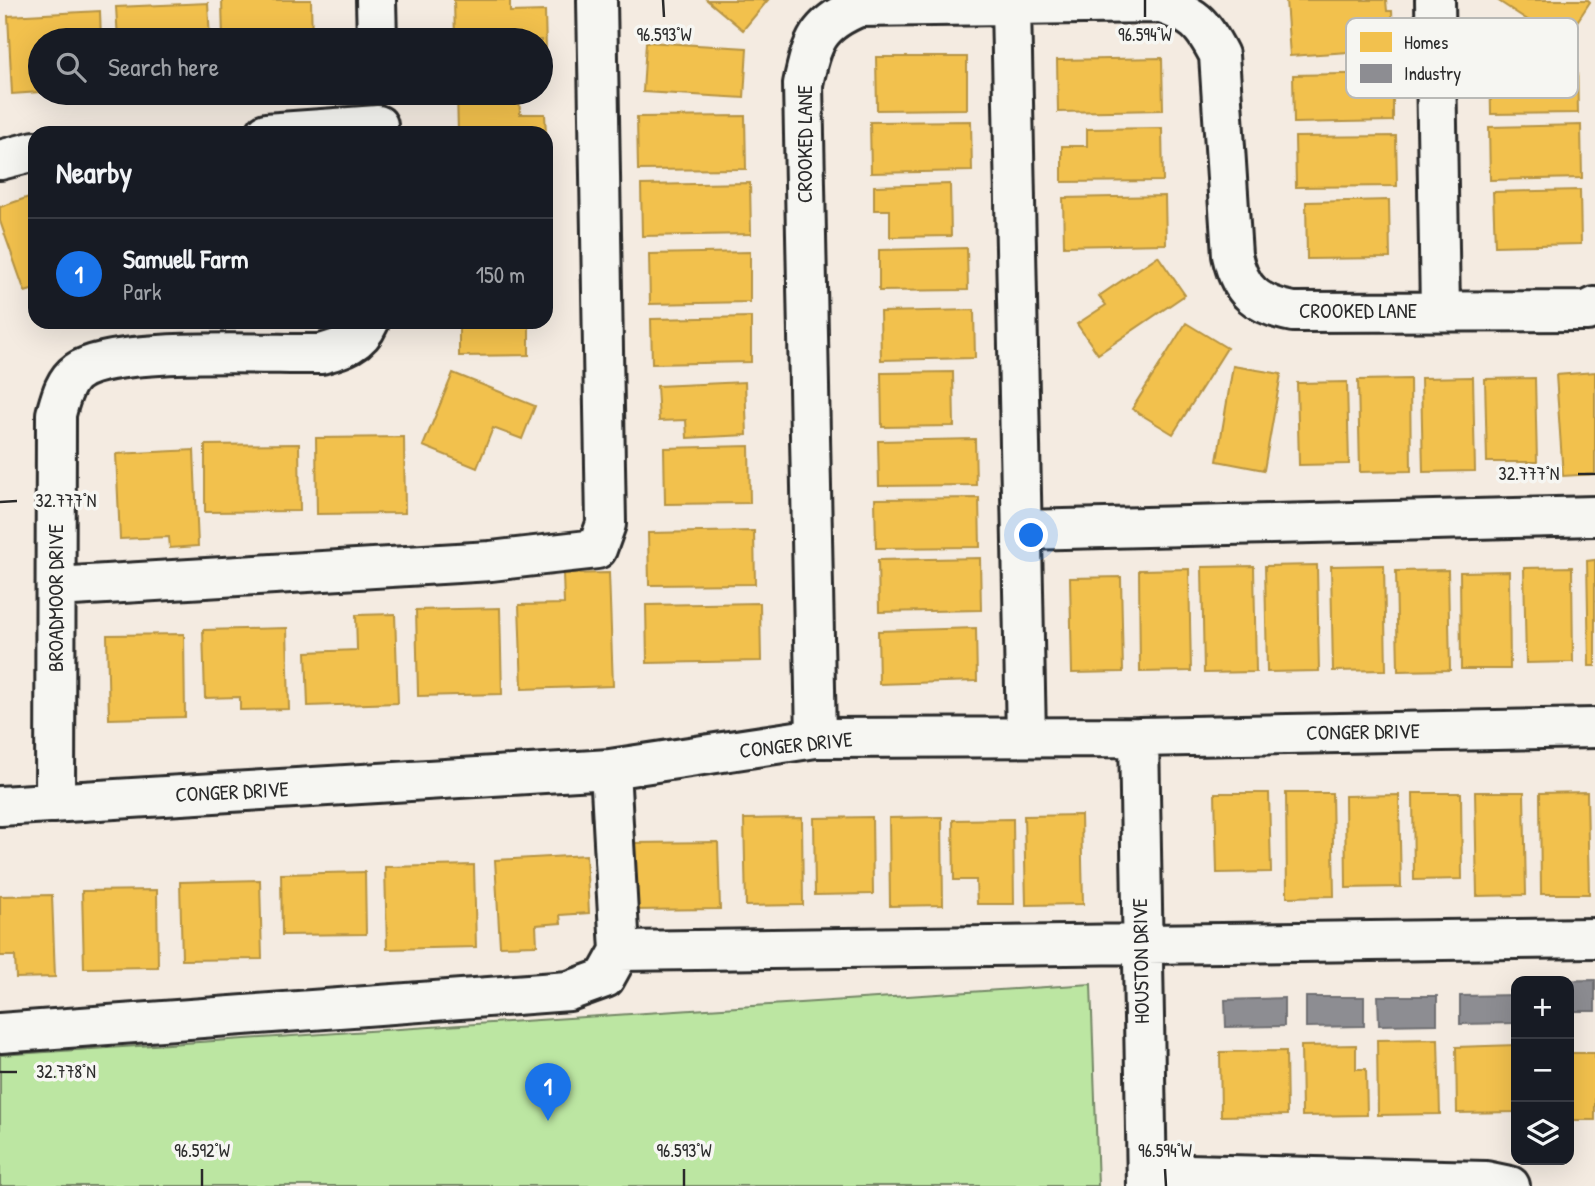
<!DOCTYPE html>
<meta charset="utf-8">
<style>
:root{--surface:#171b24;--page:#20242c;--text:#f1f3f6;--muted:#9ea1a6;--line:#363941;--accent:#1a73e8}
body{margin:0;font-family:"Patrick Hand",sans-serif;background:var(--page);color:var(--text)}
.controls{position:absolute;right:21px;bottom:21px;display:grid;overflow:hidden;border-radius:14px;box-shadow:0 7px 28px #0002}
.controls button{width:63px;height:63px;display:grid;place-items:center;padding:0;border:0;border-bottom:2px solid var(--line);background:var(--surface);color:var(--text);font:35px sans-serif}
.you{position:absolute;left:1032px;top:536px;width:24px;height:24px;margin:-18px;border:5px solid #fff;border-radius:50%;background:#1a73e8;box-shadow:0 0 0 10px #1a73e833}
.badge{display:grid;place-items:center;width:46px;height:46px;border-radius:50%;background:var(--accent);color:#fff;font-size:23px;font-weight:700}
.pin{position:absolute;translate:-50% -58px;filter:drop-shadow(0 2px 4px #0008)}
.pin::after{content:'';position:absolute;top:37px;width:24px;height:21px;background:inherit;clip-path:polygon(0 0,100% 0,50% 100%)}
.list{margin:0;padding:0;list-style:none}
h2{display:flex;justify-content:space-between;align-items:center;height:91px;margin:0;padding:0 28px;font-size:30px}
h2 small{font-size:23px;font-weight:400;color:var(--muted)}
.list li{display:grid;grid-template-columns:46px 1fr auto;gap:21px;align-items:center;box-sizing:border-box;height:112px;padding:0 28px;border-top:2px solid var(--line)}
.list b{display:block;font-size:26px;white-space:nowrap}
.list p{margin:0;font-size:23px;white-space:nowrap;color:var(--muted)}
.list em{font-size:23px;font-style:normal;color:var(--muted)}
.icon{flex:none;width:38px;height:38px;fill:none;stroke:currentColor;stroke-width:2;stroke-linecap:round;stroke-linejoin:round}
.map{position:relative;flex:none;width:1595px;height:1186px;overflow:hidden}
.search{position:absolute;background:var(--surface);box-shadow:0 7px 28px #0002;left:28px;top:28px;width:525px;height:77px;display:flex;align-items:center;gap:18px;box-sizing:border-box;padding:0 24px;border-radius:38px;color:var(--muted);font-size:26px}
.panel{position:absolute;background:var(--surface);box-shadow:0 7px 28px #0002;left:28px;top:126px;width:525px;height:203px;border-radius:21px}
.map>svg:first-child{display:block}
.green{fill:#bce6a2;stroke:#748866;stroke-width:2}
.homes{fill:#f2c14e;stroke:#b69444;stroke-width:2}
.industry{fill:#8d8d92;stroke:#707073;stroke-width:2}
.lines{fill:none;stroke-linecap:round;stroke-linejoin:round}
.minor-casing{stroke:#2b2b2b;stroke-width:44}
.minor{stroke:#f6f6f2;stroke-width:38}
.ticks{fill:none;stroke:#2b2b2b;stroke-width:2.5}
.labels{text-anchor:middle;stroke-width:7;stroke-linejoin:round;paint-order:stroke}
.street-label{font-size:21px;fill:#2b2b2b;stroke:#f6f6f2}
.key{fill:#f6f6f2;stroke:#b9b9b6;stroke-width:2}
.key-label{font-size:19px;fill:#2b2b2b}
.ticks-label{font-size:18px;text-anchor:middle;fill:#2b2b2b;stroke:#f6f6f2;stroke-width:7;stroke-linejoin:round;paint-order:stroke}
</style>
<div class="map">
<svg width="1595" height="1186" viewBox="0 0 1595 1186">
<rect width="100%" height="100%" fill="#f4ebe1"/>
<filter id="ink" filterUnits="userSpaceOnUse"><feTurbulence type="fractalNoise" baseFrequency=".0143" numOctaves="2"/><feDisplacementMap in="SourceGraphic" scale="14" xChannelSelector="R" yChannelSelector="G"/><feConvolveMatrix kernelMatrix="1 2 1 2 8 2 1 2 1" color-interpolation-filters="sRGB"/></filter>
<g filter="url(#ink)">
<!-- green -->
<path class="green" d="M 1091,984 L 1098,1186 L 0,1186 L 0,1055 Z"/>
<!-- homes -->
<path class="homes" d="M 222,0 L 311,0 L 312,40 L 223,40 Z
M 454,0 L 510,0 L 510,12 L 545,11 L 546,51 L 541,51 L 541,40 L 455,40 Z
M 707,0 L 768,0 L 743,30 Z
M 1286,0 L 1386,0 L 1387,11 L 1392,11 L 1394,49 L 1290,56 Z
M 1497,0 L 1588,0 L 1590,2 L 1563,43 Z
M 208,3 L 210,40 L 118,40 L 116,7 Z
M 100,11 L 101,40 L 40,40 L 40,92 L 12,94 L 8,16 Z
M 646,42 L 747,48 L 744,98 L 643,92 Z
M 876,57 L 967,57 L 967,109 L 877,110 Z
M 1162,58 L 1163,110 L 1058,112 L 1057,60 Z
M 1577,59 L 1578,113 L 1491,114 L 1490,60 Z
M 1393,73 L 1393,121 L 1294,123 L 1293,75 Z
M 457,93 L 519,93 L 520,114 L 545,114 L 546,133 L 458,133 Z
M 745,116 L 746,169 L 638,170 L 637,117 Z
M 971,121 L 972,171 L 871,173 L 870,122 Z
M 1581,125 L 1582,178 L 1490,180 L 1489,127 Z
M 1162,128 L 1163,181 L 1062,182 L 1062,146 L 1087,146 L 1087,129 Z
M 1396,136 L 1397,186 L 1296,187 L 1295,137 Z
M 750,183 L 751,234 L 642,236 L 641,185 Z
M 950,184 L 951,236 L 890,237 L 890,210 L 874,210 L 874,186 Z
M 1580,190 L 1581,244 L 1495,246 L 1493,192 Z
M 35,195 L 35,289 L 25,292 L 0,221 L 0,207 Z
M 1165,196 L 1166,244 L 1064,246 L 1063,198 Z
M 1389,200 L 1390,258 L 1307,259 L 1306,202 Z
M 967,248 L 968,290 L 879,291 L 879,250 Z
M 750,252 L 750,302 L 650,304 L 649,254 Z
M 1158,256 L 1185,295 L 1098,354 L 1077,324 L 1106,305 L 1099,296 Z
M 974,310 L 975,358 L 881,360 L 880,312 Z
M 751,317 L 751,362 L 652,364 L 651,319 Z
M 459,322 L 529,322 L 529,355 L 459,356 Z
M 1186,323 L 1227,348 L 1173,434 L 1132,409 Z
M 1233,366 L 1281,374 L 1264,470 L 1217,461 Z
M 953,372 L 954,426 L 882,427 L 881,373 Z
M 1595,372 L 1595,474 L 1563,476 L 1556,375 Z
M 453,373 L 535,406 L 522,439 L 493,428 L 477,468 L 423,446 Z
M 1473,377 L 1475,471 L 1423,472 L 1421,378 Z
M 1535,378 L 1537,462 L 1487,462 L 1485,379 Z
M 1410,379 L 1411,471 L 1360,472 L 1358,380 Z
M 745,382 L 747,435 L 687,438 L 686,420 L 659,421 L 657,386 Z
M 1347,382 L 1349,464 L 1299,465 L 1297,383 Z
M 404,437 L 405,513 L 317,514 L 316,438 Z
M 975,439 L 976,485 L 879,486 L 878,441 Z
M 299,444 L 300,511 L 205,512 L 205,445 Z
M 749,446 L 750,503 L 665,504 L 664,448 Z
M 194,450 L 198,546 L 170,548 L 169,537 L 120,539 L 116,454 Z
M 979,498 L 980,547 L 876,548 L 875,499 Z
M 754,531 L 755,584 L 649,585 L 648,533 Z
M 980,558 L 981,610 L 879,612 L 878,560 Z
M 1595,560 L 1595,666 L 1589,666 L 1587,561 Z
M 1317,565 L 1319,671 L 1267,672 L 1265,566 Z
M 1384,565 L 1386,670 L 1333,671 L 1331,566 Z
M 1254,566 L 1256,672 L 1204,673 L 1202,567 Z
M 1572,567 L 1573,662 L 1526,663 L 1524,568 Z
M 1189,569 L 1191,671 L 1140,672 L 1139,570 Z
M 1448,570 L 1450,670 L 1398,671 L 1396,571 Z
M 1509,571 L 1510,669 L 1461,669 L 1460,572 Z
M 609,573 L 613,686 L 522,689 L 519,605 L 564,604 L 563,574 Z
M 1121,577 L 1123,672 L 1072,673 L 1070,578 Z
M 760,603 L 761,661 L 647,663 L 646,605 Z
M 500,608 L 502,694 L 418,696 L 416,610 Z
M 395,614 L 398,703 L 308,706 L 306,652 L 357,650 L 356,615 Z
M 287,628 L 289,709 L 240,710 L 240,697 L 205,698 L 203,630 Z
M 976,628 L 977,681 L 879,684 L 878,631 Z
M 184,634 L 185,717 L 109,719 L 107,635 Z
M 1475,792 L 1524,792 L 1526,895 L 1477,896 Z
M 1587,792 L 1589,894 L 1541,894 L 1540,793 Z
M 1215,793 L 1269,793 L 1271,872 L 1217,873 Z
M 1286,793 L 1332,793 L 1334,896 L 1287,897 Z
M 1413,793 L 1461,793 L 1462,879 L 1414,880 Z
M 1399,795 L 1401,887 L 1346,888 L 1345,796 Z
M 1081,815 L 1083,904 L 1026,905 L 1024,816 Z
M 872,817 L 873,894 L 815,895 L 814,818 Z
M 942,817 L 943,905 L 890,906 L 889,818 Z
M 802,818 L 803,905 L 746,906 L 744,819 Z
M 1013,819 L 1014,904 L 977,904 L 976,880 L 954,880 L 953,820 Z
M 718,842 L 720,909 L 634,910 L 633,843 Z
M 586,855 L 589,913 L 560,915 L 561,923 L 536,925 L 537,945 L 500,946 L 495,860 Z
M 474,865 L 476,947 L 387,949 L 385,867 Z
M 365,872 L 366,934 L 282,935 L 281,874 Z
M 260,880 L 262,959 L 182,960 L 180,882 Z
M 157,890 L 158,967 L 84,968 L 82,891 Z
M 52,895 L 55,977 L 16,978 L 15,956 L 0,956 L 0,896 Z
M 1438,1039 L 1440,1114 L 1378,1115 L 1377,1040 Z
M 1356,1045 L 1356,1069 L 1366,1069 L 1367,1115 L 1302,1116 L 1301,1046 Z
M 1516,1045 L 1516,1112 L 1457,1113 L 1456,1047 Z
M 1286,1051 L 1287,1115 L 1221,1116 L 1220,1052 Z
M 1569,1053 L 1595,1053 L 1595,1120 L 1569,1120 Z"/>
<!-- industry -->
<path class="industry" d="M 1595,980 L 1595,1011 L 1569,1011 L 1569,981 L 1539,981 Z
M 1516,995 L 1516,1023 L 1460,1024 L 1460,996 Z
M 1378,996 L 1437,996 L 1437,1024 L 1379,1025 Z
M 1306,997 L 1364,997 L 1364,1026 L 1306,1027 Z
M 1284,998 L 1284,1026 L 1226,1027 L 1225,1000 Z"/>
<g class="lines">
<!-- minor casing -->
<g class="minor-casing">
<path id="minor" d="M 376,0 L 377,40
M 1435,0 L 1440,311
M 1011,5 L 1026,737
M 266,133 L 378,125
M 0,160 L 35,151
M 1023,530 L 1595,516
M 56,587 L 491,561 L 597,549 L 606,524 L 597,0
M 1139,737 L 1147,1186
M 816,738 L 803,84 C 812,42 817,24 859,7 L 1159,3 C 1194,15 1202,22 1219,55 L 1232,255 C 1240,292 1257,305 1293,312 L 1587,311 L 1595,307
M 610,769 L 620,951
M 55,803 L 56,414 C 60,400 64,381 77,372 C 110,346 272,355 321,354 C 343,348 360,343 369,322
M 0,806 L 610,769 L 816,738 L 1139,737 L 1595,728
M 0,1033 L 569,991 L 605,978 L 620,951 L 1595,938
M 1147,1173 L 1486,1181 L 1510,1186"/>
</g>
<!-- minor -->
<use href="#minor" class="minor"/>
</g>
</g>
<!-- ticks -->
<path class="ticks" d="M 663,0 L 664,17M 1145,0 L 1145,17M 1578,474 L 1595,474M 0,502 L 17,501M 0,1072 L 17,1072M 202,1169 L 202,1186M 684,1169 L 684,1186M 1165,1169 L 1166,1186"/>
<g class="labels">
<!-- street labels -->
<g class="street-label">
<text transform="translate(805 144) rotate(-90)" y="7">CROOKED LANE</text>
<text x="1358" y="318">CROOKED LANE</text>
<text transform="translate(56 598) rotate(-90)" y="7">BROADMOOR DRIVE</text>
<text transform="translate(1363 732) rotate(-1)" y="7">CONGER DRIVE</text>
<text transform="translate(796 745) rotate(-6)" y="7">CONGER DRIVE</text>
<text transform="translate(232 792) rotate(-3)" y="7">CONGER DRIVE</text>
<text transform="translate(1141 961) rotate(-91)" y="7">HOUSTON DRIVE</text>
</g>
</g>
<!-- legend -->
<rect x="1346" y="18" width="232" height="80" rx="10" class="key"/>
<rect x="1360" y="32" width="32" height="20" fill="#f2c14e"/>
<rect x="1360" y="64" width="32" height="19" fill="#8d8d92"/>
<g class="key-label">
<text x="1404" y="49">Homes</text>
<text x="1404" y="80">Industry</text>
</g>
<g class="ticks-label">
<text x="664" y="41">96.593°W</text>
<text x="1145" y="41">96.594°W</text>
<text x="1529" y="480">32.777°N</text>
<text x="66" y="507">32.777°N</text>
<text x="66" y="1078">32.778°N</text>
<text x="202" y="1157">96.592°W</text>
<text x="684" y="1157">96.593°W</text>
<text x="1165" y="1157">96.594°W</text>
</g>
</svg>
<div class="controls">
<button>+</button>
<button>−</button>
<button><svg class="icon" aria-label="layers" viewBox="0 0 24 24"><path d="M12 4l9 5-9 5-9-5zM3 14l9 5 9-5"/></svg></button>
</div>
<div class="you"></div>
<div class="pin badge" style="left:548px;top:1121px">1</div>
<div class="search"><svg class="icon" aria-label="search" viewBox="0 0 24 24"><circle cx="10" cy="10" r="6"/><path d="M15 15l6 6"/></svg>Search here</div>
<section class="panel">
<h2>Nearby<small></small></h2>
<ul class="list">
<li><span class="badge">1</span><div><b>Samuell Farm</b><p>Park</p></div><em>150 m</em></li>
</ul>
</section>
</div>
